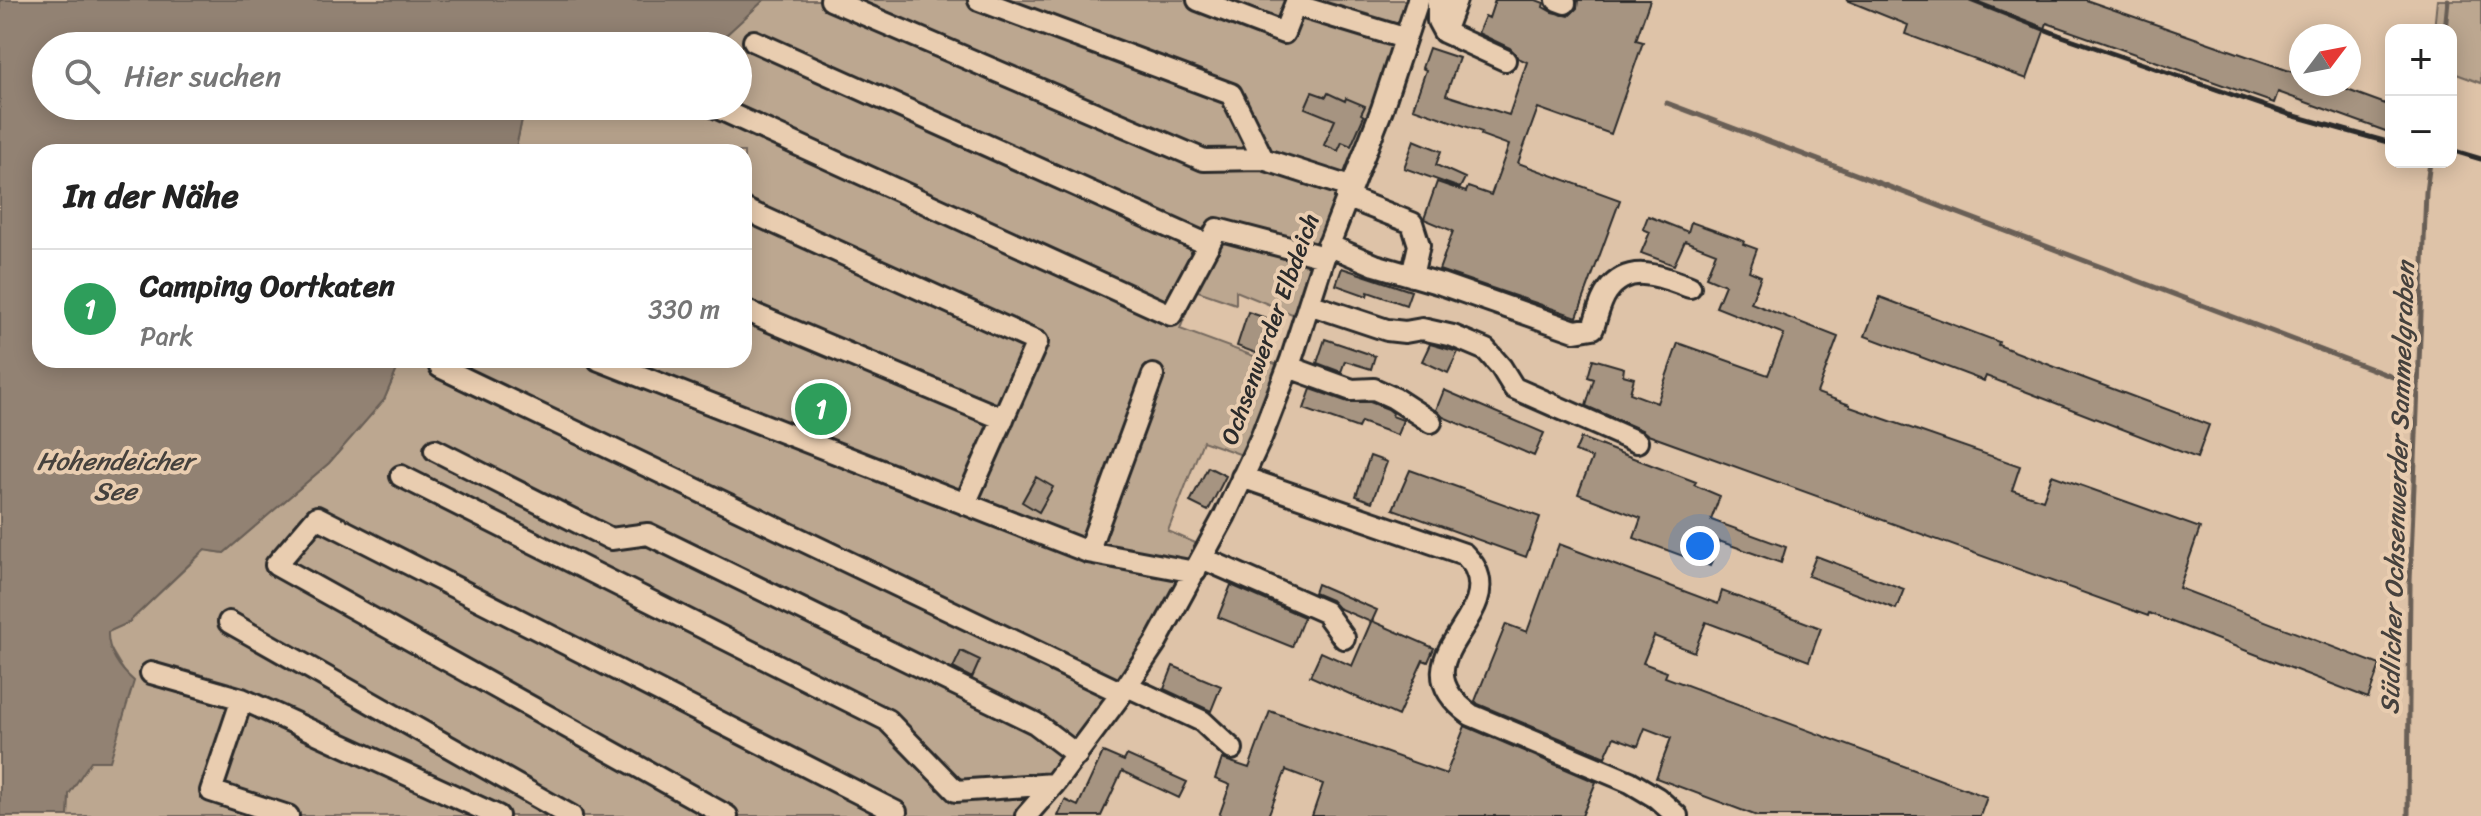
<!DOCTYPE html>
<html lang="de">
<meta charset="utf-8">
<style>
:root{--surface:#fff;--page:#f6f6f6;--text:#222;--muted:#767676;--line:#e0e0e0;--accent:#1f6fb2}
body{margin:0;font-family:Sriracha,sans-serif;background:var(--page);color:var(--text)}
.controls{position:absolute;right:24px;top:24px;display:grid;overflow:hidden;border-radius:16px;box-shadow:0 4px 20px #0003}
.controls button{width:72px;height:72px;display:grid;place-items:center;padding:0;border:0;border-bottom:2px solid var(--line);background:var(--surface);color:var(--text);font:40px sans-serif}
.compass{position:absolute;left:2289px;top:24px;width:72px;height:72px;border-radius:50%;background:var(--surface);box-shadow:0 4px 20px #0003;rotate:58deg}
.you{position:absolute;left:1700px;top:546px;width:28px;height:28px;margin:-20px;border:6px solid #fff;border-radius:50%;background:#1a73e8;box-shadow:0 0 0 12px #1a73e833}
.badge{display:grid;place-items:center;width:52px;height:52px;border-radius:50%;background:var(--accent);color:#fff;font-size:26px;font-weight:700}
.pin{position:absolute;translate:-50% -50%;border:4px solid #fff;box-shadow:0 2px 8px #0006}
.list{margin:0;padding:0;list-style:none}
h2{display:flex;justify-content:space-between;align-items:center;height:104px;margin:0;padding:0 32px;font-size:34px}
h2 small{font-size:26px;font-weight:400;color:var(--muted)}
.list li{display:grid;grid-template-columns:52px 1fr auto;gap:24px;align-items:center;box-sizing:border-box;height:120px;padding:0 32px;border-top:2px solid var(--line)}
.list b{display:block;font-size:30px;white-space:nowrap}
.list p{margin:0;font-size:26px;white-space:nowrap;color:var(--muted)}
.list em{font-size:26px;font-style:normal;color:var(--muted)}
.icon{flex:none;width:44px;height:44px;fill:none;stroke:currentColor;stroke-width:2;stroke-linecap:round;stroke-linejoin:round}
.map{position:relative;flex:none;width:2481px;height:816px;overflow:hidden}
.search{position:absolute;background:var(--surface);box-shadow:0 4px 20px #0003;left:32px;top:32px;width:720px;height:88px;display:flex;align-items:center;gap:20px;box-sizing:border-box;padding:0 28px;border-radius:44px;color:var(--muted);font-size:30px}
.panel{position:absolute;background:var(--surface);box-shadow:0 4px 20px #0003;left:32px;top:144px;width:720px;height:224px;border-radius:24px}
.map>svg:first-child{display:block}
.green{fill:#bca790;stroke:#74695e;stroke-width:2}
.water{fill:#928273;stroke:#695f56;stroke-width:2}
.lines{fill:none;stroke-linecap:round;stroke-linejoin:round}
.stream{stroke:#695f56;stroke-width:5}
.building{fill:#a69481;stroke:#2b2b2b;stroke-width:2}
.minor-casing{stroke:#2b2b2b;stroke-width:26}
.minor{stroke:#e9cdb0;stroke-width:20}
.rail{stroke:#2b2b2b;stroke-width:5}
.labels{text-anchor:middle;stroke-width:8;stroke-linejoin:round;paint-order:stroke}
.street-label{font-size:24px;fill:#2b2b2b;stroke:#e9cdb0}
.water-label{font-size:26px;font-style:italic;fill:#45413d;stroke:#e9cdb0}
</style>
<div class="map">
<svg width="2481" height="816" viewBox="0 0 2481 816">
<rect width="100%" height="100%" fill="#dec3a8"/>
<filter id="ink" filterUnits="userSpaceOnUse"><feTurbulence type="fractalNoise" baseFrequency=".0125" numOctaves="2"/><feDisplacementMap in="SourceGraphic" scale="16" xChannelSelector="R" yChannelSelector="G"/><feConvolveMatrix kernelMatrix="1 2 1 2 8 2 1 2 1" color-interpolation-filters="sRGB"/></filter>
<g filter="url(#ink)">
<!-- green -->
<path class="green" d="M 764,0 L 1410,0 L 1297,316 L 1236,291 L 1236,304 L 1195,290 L 1180,329 L 1281,366 L 1270,397 L 1242,455 L 1203,441 L 1168,531 L 1200,545 L 1132,665 L 1037,792 L 1014,816 L 68,816 L 69,794 L 91,760 L 125,673 L 107,643 L 107,632 L 128,623 L 205,550 L 224,553 L 329,463 L 384,400 L 401,360 L 744,360 L 744,152 L 515,152 L 524,110 L 528,106 L 738,106 L 738,46 L 704,46 L 726,35 Z
M 2437,0 L 2481,0 L 2481,83 L 2451,72 L 2451,30 L 2434,30 Z"/>
<!-- water -->
<path class="water" d="M 0,0 L 764,0 L 726,35 L 704,46 L 46,46 L 46,106 L 528,106 L 524,110 L 515,152 L 40,152 L 40,360 L 401,360 L 384,400 L 329,463 L 224,553 L 204,550 L 128,623 L 108,632 C 107,651 120,669 134,681 L 110,761 L 91,761 L 69,794 L 68,816 L 0,816 Z"/>
<g class="lines">
<!-- stream -->
<path class="stream" d="M 2445,30 L 2448,0
M 1667,103 L 2398,379
M 2408,816 L 2410,582 L 2426,192 L 2430,162"/>
</g>
<!-- building -->
<path class="building" d="M 1495,0 L 1536,0 L 1544,3 L 1543,7 L 1552,12 L 1569,16 L 1577,8 L 1578,0 L 1650,0 L 1636,40 L 1643,42 L 1611,134 L 1538,108 L 1518,163 L 1620,200 L 1577,317 L 1439,270 L 1453,231 L 1424,219 L 1437,182 L 1466,192 L 1468,187 L 1491,195 L 1509,145 L 1481,135 L 1482,132 L 1413,108 L 1426,70 L 1422,68 L 1429,48 L 1459,58 L 1446,95 L 1509,115 L 1527,62 L 1518,58 L 1510,48 L 1478,33 L 1485,16 L 1489,18 Z
M 1846,0 L 2086,0 L 2301,75 L 2301,84 L 2331,84 L 2391,106 L 2391,133 L 2278,92 L 2274,103 L 2047,23 L 2027,79 L 1905,34 L 1908,25 Z
M 1312,92 L 1326,97 L 1328,93 L 1345,101 L 1346,98 L 1365,106 L 1361,114 L 1364,116 L 1351,146 L 1342,142 L 1338,151 L 1324,145 L 1335,120 L 1305,108 Z
M 1414,140 L 1441,151 L 1436,165 L 1465,178 L 1460,188 L 1404,168 Z
M 1648,216 L 1688,232 L 1691,222 L 1744,241 L 1743,244 L 1757,249 L 1749,271 L 1761,276 L 1751,303 L 1838,337 L 1817,393 L 1850,405 L 1850,407 L 2020,466 L 2012,490 L 2043,500 L 2052,475 L 2200,528 L 2179,588 L 2380,665 L 2368,698 L 2149,613 L 2148,616 L 1648,435 L 1642,430 L 1586,406 L 1594,379 L 1588,377 L 1593,359 L 1624,368 L 1623,375 L 1634,378 L 1630,393 L 1657,403 L 1678,343 L 1768,375 L 1784,334 L 1716,307 L 1725,285 L 1706,277 L 1716,253 L 1685,241 L 1674,265 L 1641,253 L 1650,232 L 1643,229 Z
M 1342,268 L 1411,291 L 1406,305 L 1368,292 L 1367,296 L 1336,285 Z
M 1880,297 L 1999,342 L 1998,345 L 2081,377 L 2209,425 L 2197,458 L 1986,376 L 1984,381 L 1865,336 Z
M 1248,312 L 1275,321 L 1264,356 L 1237,346 Z
M 1325,339 L 1375,356 L 1371,369 L 1345,361 L 1341,372 L 1317,363 Z
M 1430,344 L 1458,352 L 1448,373 L 1422,361 Z
M 1311,389 L 1348,402 L 1370,402 L 1388,409 L 1393,413 L 1392,416 L 1403,420 L 1397,435 L 1361,422 L 1358,428 L 1304,409 Z
M 1444,390 L 1544,433 L 1534,456 L 1443,417 L 1436,410 Z
M 1581,438 L 1696,482 L 1694,485 L 1720,496 L 1711,520 L 1786,547 L 1781,563 L 1719,541 L 1710,566 L 1634,538 L 1641,518 L 1578,494 L 1592,458 L 1575,452 Z
M 1370,456 L 1387,462 L 1372,502 L 1356,496 Z
M 1208,467 L 1226,476 L 1208,511 L 1190,502 Z
M 1410,470 L 1540,517 L 1526,557 L 1393,509 Z
M 1036,477 L 1053,487 L 1039,512 L 1022,502 Z
M 1559,544 L 1718,604 L 1722,591 L 1821,628 L 1809,661 L 1706,622 L 1694,652 L 1654,636 L 1643,663 L 1667,672 L 1665,677 L 1987,797 L 1980,816 L 1757,816 L 1656,778 L 1671,738 L 1645,728 L 1638,746 L 1614,737 L 1605,757 L 1478,704 L 1475,701 L 1506,624 L 1527,632 Z
M 1816,556 L 1904,589 L 1896,609 L 1808,576 Z
M 1317,584 L 1377,610 L 1372,621 L 1434,648 L 1428,662 L 1423,660 L 1398,716 L 1310,676 L 1321,652 L 1352,666 L 1371,622 L 1338,608 L 1331,600 L 1314,593 Z
M 1231,585 L 1304,617 L 1292,647 L 1218,617 Z
M 961,651 L 980,660 L 972,678 L 953,668 Z
M 1173,666 L 1221,686 L 1211,711 L 1164,689 Z
M 1270,711 L 1446,774 L 1465,726 L 1596,782 L 1582,816 L 1312,816 L 1323,784 L 1286,770 L 1268,816 L 1219,816 L 1230,785 L 1215,779 L 1222,759 L 1249,768 Z
M 1103,752 L 1124,761 L 1127,755 L 1187,782 L 1179,798 L 1122,771 L 1101,816 L 1058,816 L 1065,800 L 1078,806 Z"/>
<g class="lines">
<!-- minor casing -->
<g class="minor-casing">
<path id="minor" d="M 831,0 L 1204,160 L 1263,159 L 1350,187
M 979,0 L 1231,94 L 1263,159
M 1198,0 L 1284,33 L 1297,0
M 1438,0 L 1438,21 L 1444,32 L 1505,60
M 1557,0 L 1565,3
M 1295,5 L 1404,38
M 1444,32 L 1456,0
M 754,41 L 1209,245
M 713,106 L 1171,315 L 1217,229 L 1324,257
M 1346,197 L 1412,223 L 1419,245 L 1412,276
M 744,209 L 1037,342 L 965,504
M 1328,245 L 1375,265 L 1441,284 L 1575,331 L 1593,328 C 1597,317 1600,301 1607,292 C 1629,261 1662,277 1690,287
M 1309,304 L 1387,330 L 1405,332 L 1422,329 L 1453,336 L 1486,350 L 1501,367 L 1514,388 L 1637,442
M 744,310 L 1003,419
M 599,360 L 1088,552 L 1195,572
M 440,367 L 1122,693
M 1289,367 L 1352,390 L 1374,389 L 1394,398 L 1431,422
M 435,450 L 611,539 L 648,534 L 1035,723 L 1077,755
M 401,476 L 887,720 L 956,791 L 1054,784
M 1242,477 L 1464,554 C 1467,558 1473,563 1475,568 C 1502,621 1394,660 1471,715 L 1630,782 L 1657,798 L 1677,816
M 1088,552 L 1153,375
M 1202,558 L 1325,612 L 1344,638
M 229,622 L 571,816
M 151,673 L 242,699 L 498,816
M 1127,686 L 1202,721 L 1232,749
M 242,699 L 211,791 L 288,816
M 727,816 L 276,565 L 317,517 L 896,812 L 895,816
M 1026,816 L 1054,784 L 1122,693 L 1156,642 L 1225,515 L 1261,438 L 1291,360 L 1324,257 L 1382,109 L 1418,0"/>
</g>
<!-- minor -->
<use href="#minor" class="minor"/>
<!-- rail -->
<path class="rail" d="M 1970,0 L 2059,35 L 2291,115 L 2391,143
M 2451,150 L 2481,159"/>
</g>
</g>
<g class="labels">
<!-- street labels -->
<g class="street-label">
<text transform="translate(1270 329) rotate(-70)" y="8">Ochsenwerder Elbdeich</text>
</g>
<!-- water labels -->
<g class="water-label">
<text x="115" y="470">Hohendeicher<tspan x="115" dy="30">See</tspan></text>
<text transform="translate(2397 488) rotate(-88)" y="9">Südlicher Ochsenwerder Sammelgraben</text>
</g>
</g>
</svg>
<div class="controls">
<button>+</button>
<button>−</button>
</div>
<svg class="compass" viewBox="-18 -18 36 36"><path d="M0-13l5 13h-10z" fill="#e53935"/><path d="M0 13l5-13h-10z" fill="#767676"/></svg>
<div class="you"></div>
<div class="pin badge" style="left:821px;top:409px;background:#2e9e5b">1</div>
<div class="search"><svg class="icon" aria-label="search" viewBox="0 0 24 24"><circle cx="10" cy="10" r="6"/><path d="M15 15l6 6"/></svg>Hier suchen</div>
<section class="panel">
<h2>In der Nähe<small></small></h2>
<ul class="list">
<li><span class="badge" style="background:#2e9e5b">1</span><div><b>Camping Oortkaten</b><p>Park</p></div><em>330 m</em></li>
</ul>
</section>
</div>
